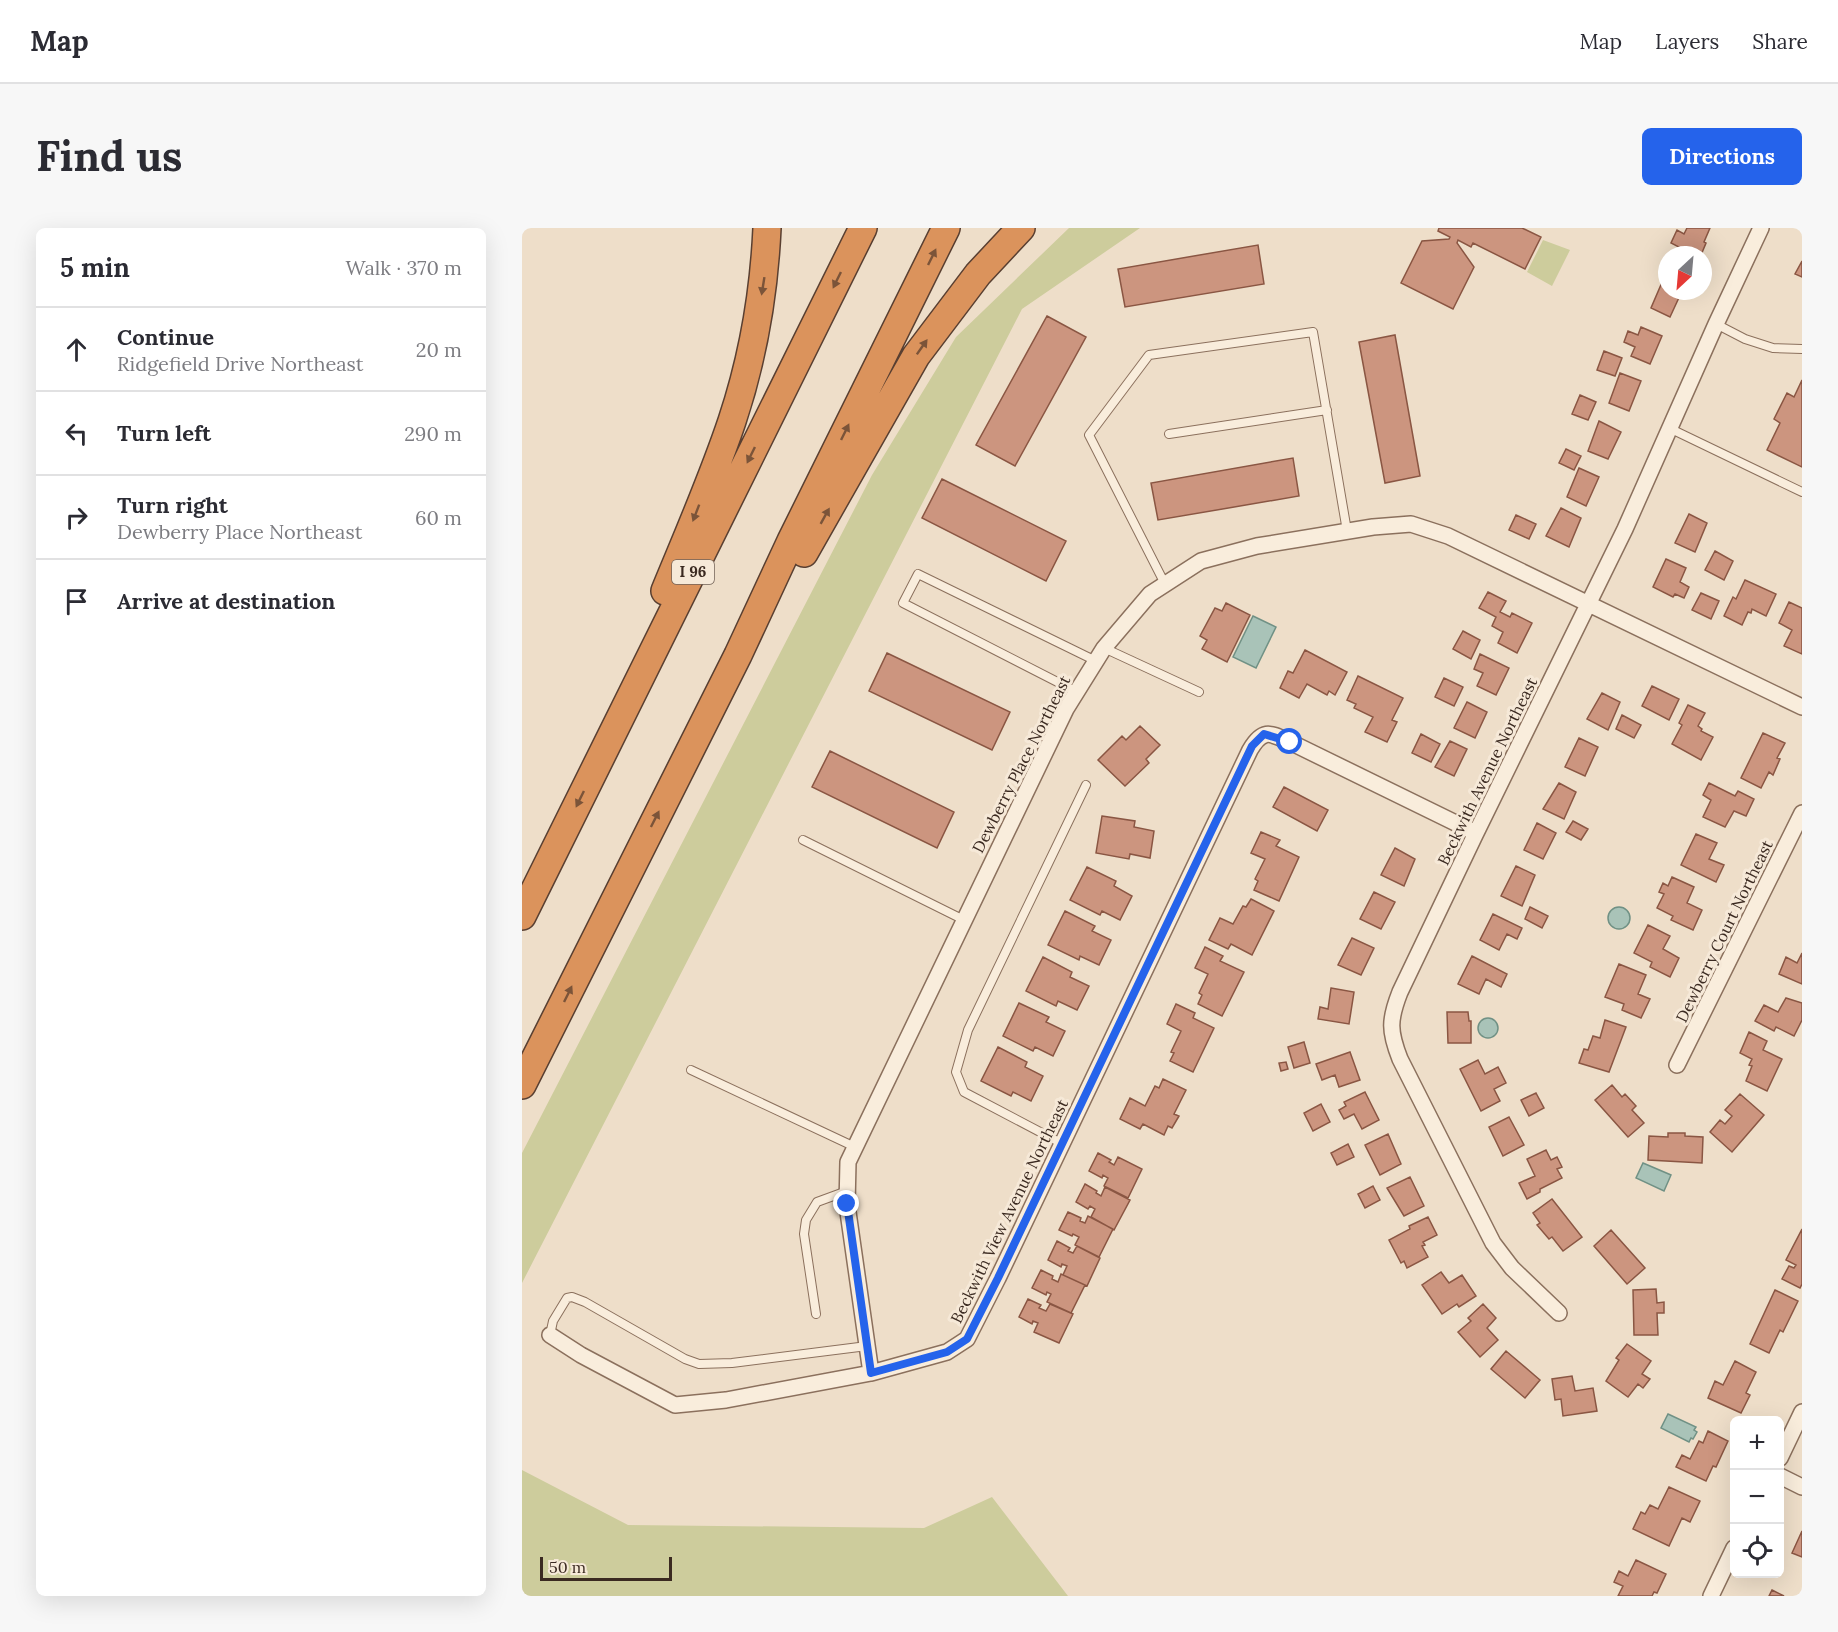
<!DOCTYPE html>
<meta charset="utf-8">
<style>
:root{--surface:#fff;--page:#f7f7f7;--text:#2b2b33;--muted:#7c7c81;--line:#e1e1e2;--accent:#2563eb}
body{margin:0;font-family:Lora,serif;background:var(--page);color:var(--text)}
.controls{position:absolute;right:18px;bottom:18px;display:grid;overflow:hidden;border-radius:9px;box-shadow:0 6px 24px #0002}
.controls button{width:54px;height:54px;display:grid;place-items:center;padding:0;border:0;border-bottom:2px solid var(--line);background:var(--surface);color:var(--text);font:30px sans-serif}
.compass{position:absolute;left:1136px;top:18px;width:54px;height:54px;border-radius:50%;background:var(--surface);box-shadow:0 6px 24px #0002;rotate:206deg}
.scale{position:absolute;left:18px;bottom:15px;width:132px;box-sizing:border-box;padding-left:6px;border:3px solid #3b2a21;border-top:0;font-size:16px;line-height:21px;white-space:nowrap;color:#3b2a21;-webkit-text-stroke:4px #f6e9d8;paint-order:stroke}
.stop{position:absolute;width:18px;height:18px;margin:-14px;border:4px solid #2563eb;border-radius:50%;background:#fff}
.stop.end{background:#2563eb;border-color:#fff;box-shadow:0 2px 6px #0008}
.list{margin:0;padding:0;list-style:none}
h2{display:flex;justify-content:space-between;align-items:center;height:78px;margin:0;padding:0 24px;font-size:26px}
h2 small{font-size:20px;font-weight:400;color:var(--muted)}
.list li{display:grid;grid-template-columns:39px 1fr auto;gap:18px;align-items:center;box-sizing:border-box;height:84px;padding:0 24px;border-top:2px solid var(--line)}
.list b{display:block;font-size:22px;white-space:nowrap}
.list p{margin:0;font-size:20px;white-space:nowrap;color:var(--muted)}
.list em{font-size:20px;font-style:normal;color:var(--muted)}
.icon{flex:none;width:33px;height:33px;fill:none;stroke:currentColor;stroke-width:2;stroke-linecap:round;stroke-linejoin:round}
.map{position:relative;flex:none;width:1280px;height:1368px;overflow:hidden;border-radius:9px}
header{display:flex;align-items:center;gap:36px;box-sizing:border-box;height:84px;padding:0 30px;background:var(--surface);border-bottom:2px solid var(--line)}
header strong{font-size:28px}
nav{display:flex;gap:33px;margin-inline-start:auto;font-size:21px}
.intro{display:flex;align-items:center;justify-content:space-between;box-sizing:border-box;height:144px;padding:0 36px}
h1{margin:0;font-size:42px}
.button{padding:15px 27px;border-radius:9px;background:var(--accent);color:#fff;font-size:21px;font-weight:700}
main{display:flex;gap:36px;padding:0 36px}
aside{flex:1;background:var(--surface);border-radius:9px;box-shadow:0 6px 24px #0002}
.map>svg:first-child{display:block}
.green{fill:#cdcc9c}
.water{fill:#a9c3b8;stroke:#709185;stroke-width:1.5}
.building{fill:#cc957f;stroke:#8a5643;stroke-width:1.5}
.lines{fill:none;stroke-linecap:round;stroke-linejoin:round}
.service-casing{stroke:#8b705d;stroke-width:10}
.minor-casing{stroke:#8b705d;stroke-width:18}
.motorway-casing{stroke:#593f31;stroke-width:30}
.service{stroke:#f9eddc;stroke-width:8}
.minor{stroke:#f9eddc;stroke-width:15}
.motorway{stroke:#db935c;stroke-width:27}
.oneway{fill:#7b5439}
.route{stroke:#2563eb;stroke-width:8}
.labels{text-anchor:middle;stroke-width:6;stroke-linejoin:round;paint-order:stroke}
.shield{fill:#f6e9d8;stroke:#736358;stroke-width:1.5}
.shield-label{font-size:15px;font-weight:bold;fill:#3b2a21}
.street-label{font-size:16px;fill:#3b2a21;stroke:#f6e9d8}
</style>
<header>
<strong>Map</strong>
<nav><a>Map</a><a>Layers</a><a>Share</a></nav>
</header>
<div class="intro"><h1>Find us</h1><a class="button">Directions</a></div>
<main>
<aside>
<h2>5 min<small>Walk · 370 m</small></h2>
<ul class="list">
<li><svg class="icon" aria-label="ahead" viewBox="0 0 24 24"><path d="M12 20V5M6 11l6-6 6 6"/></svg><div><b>Continue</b><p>Ridgefield Drive Northeast</p></div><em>20 m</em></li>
<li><svg class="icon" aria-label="left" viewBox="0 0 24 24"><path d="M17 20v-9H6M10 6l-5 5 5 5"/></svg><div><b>Turn left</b></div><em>290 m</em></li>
<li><svg class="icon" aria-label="right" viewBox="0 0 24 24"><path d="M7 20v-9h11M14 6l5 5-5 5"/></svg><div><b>Turn right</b><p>Dewberry Place Northeast</p></div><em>60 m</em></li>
<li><svg class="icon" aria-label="arrive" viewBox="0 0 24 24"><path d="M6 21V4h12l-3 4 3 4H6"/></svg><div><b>Arrive at destination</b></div></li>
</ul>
</aside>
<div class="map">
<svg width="1280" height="1368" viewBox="0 0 1280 1368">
<rect width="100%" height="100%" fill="#eedec9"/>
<!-- green -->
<path class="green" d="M 547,0 L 618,0 L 500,81 L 0,1055 L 0,925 L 350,247 L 434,109 Z
M 1021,12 L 1048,22 L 1030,58 L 1005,44 Z
M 0,1242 L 106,1297 L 402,1300 L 470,1269 L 546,1368 L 0,1368 Z"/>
<!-- water -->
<path class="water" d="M 731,388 L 754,399 L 734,440 L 711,429 Z
M1086 690a11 11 0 1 1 22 0a11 11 0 1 1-22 0Z
M956 800a10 10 0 1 1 20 0a10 10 0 1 1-20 0Z
M 1121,935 L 1149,947 L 1142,963 L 1114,950 Z
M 1146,1186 L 1174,1199 L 1172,1202 L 1175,1204 L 1171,1211 L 1169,1210 L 1167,1214 L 1139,1200 Z"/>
<!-- building -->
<path class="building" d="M 917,0 L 1000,0 L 1019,9 L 1003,41 L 951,15 L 949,19 L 936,12 L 935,15 L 952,39 L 931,81 L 879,55 L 900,13 L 927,11 L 928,9 L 916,3 Z
M 1165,0 L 1188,0 L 1182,14 L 1184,15 L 1179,27 L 1153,27 L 1157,19 L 1149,15 L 1155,2 L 1162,6 Z
M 736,17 L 742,56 L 603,79 L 596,41 Z
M 1280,33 L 1280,49 L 1273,46 Z
M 1141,52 L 1145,54 L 1145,63 L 1160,63 L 1148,89 L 1129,80 Z
M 525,88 L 564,109 L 493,238 L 454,217 Z
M 1119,99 L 1140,108 L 1128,136 L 1109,128 L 1113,119 L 1102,114 L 1106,103 L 1116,107 Z
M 873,107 L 898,248 L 863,255 L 837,114 Z
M 1082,123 L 1100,130 L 1093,148 L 1075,142 Z
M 1098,145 L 1119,153 L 1107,183 L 1087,175 Z
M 1280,152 L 1280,239 L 1245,222 L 1258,195 L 1252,191 L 1265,165 L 1272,169 Z
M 1058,167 L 1074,174 L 1066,192 L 1050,186 Z
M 1077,193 L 1099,204 L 1086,231 L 1066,223 Z
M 1044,221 L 1059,228 L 1052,242 L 1037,235 Z
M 771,230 L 777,268 L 636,292 L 629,255 Z
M 1057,240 L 1077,249 L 1064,278 L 1045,269 Z
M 420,251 L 544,313 L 524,353 L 400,290 Z
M 1039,280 L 1059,290 L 1047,319 L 1024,308 Z
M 1167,286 L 1185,295 L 1173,324 L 1153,315 Z
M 994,287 L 1014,296 L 1007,311 L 987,302 Z
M 1193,323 L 1211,333 L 1202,352 L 1183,342 Z
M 1144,331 L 1164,340 L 1158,354 L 1167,359 L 1162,370 L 1153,366 L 1151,369 L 1131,359 Z
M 1223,352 L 1254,366 L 1244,388 L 1230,381 L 1229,385 L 1226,384 L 1220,397 L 1202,388 L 1211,369 L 1214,371 Z
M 966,364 L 984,373 L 978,384 L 988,389 L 990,385 L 1010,395 L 995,425 L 976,415 L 981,404 L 970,398 L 974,389 L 957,380 Z
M 1179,365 L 1197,373 L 1189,391 L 1170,382 Z
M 1267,374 L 1280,380 L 1280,426 L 1262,418 L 1270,402 L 1257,395 Z
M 704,375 L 728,387 L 705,434 L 680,421 L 685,412 L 678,408 L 693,380 L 700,383 Z
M 941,403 L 958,412 L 949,431 L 931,421 Z
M 783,422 L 825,444 L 813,467 L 807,463 L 805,467 L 785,456 L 777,470 L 758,460 L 766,443 L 771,445 Z
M 365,425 L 488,484 L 470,522 L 347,463 Z
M 958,426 L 987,440 L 974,467 L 955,458 L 961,445 L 952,441 Z
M 836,448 L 881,470 L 870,492 L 875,494 L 865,514 L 843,504 L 851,489 L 832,480 L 834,476 L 825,472 Z
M 922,450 L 941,459 L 932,478 L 913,469 Z
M 1130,458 L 1157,471 L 1147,492 L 1120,478 Z
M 1080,465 L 1098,474 L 1086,502 L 1065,491 Z
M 945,474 L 965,484 L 953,510 L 932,500 Z
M 1166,477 L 1183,485 L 1176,498 L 1180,501 L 1179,503 L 1191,509 L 1179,532 L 1150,516 L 1160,497 L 1157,495 Z
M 1100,487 L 1119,497 L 1112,510 L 1094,501 Z
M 618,498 L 638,517 L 624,531 L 627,535 L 603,558 L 576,532 L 600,508 L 604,512 Z
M 1241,505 L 1263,515 L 1255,530 L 1258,531 L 1251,547 L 1247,544 L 1239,560 L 1219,550 Z
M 899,506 L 918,516 L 909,534 L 890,525 Z
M 1057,510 L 1076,519 L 1063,548 L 1043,539 Z
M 928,513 L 945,521 L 932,548 L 913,539 Z
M 308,523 L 432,584 L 415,620 L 290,559 Z
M 1037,555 L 1054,564 L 1042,591 L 1021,581 Z
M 1187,555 L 1213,568 L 1216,563 L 1232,571 L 1224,588 L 1212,583 L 1203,599 L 1181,589 L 1189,572 L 1181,567 Z
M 762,559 L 806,582 L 795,603 L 751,579 Z
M 580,588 L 613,593 L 612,599 L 632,603 L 628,630 L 608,626 L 607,631 L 574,625 Z
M 1051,593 L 1066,601 L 1059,612 L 1044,604 Z
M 1015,595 L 1034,605 L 1021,631 L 1002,622 Z
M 739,604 L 758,612 L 754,618 L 777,629 L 757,673 L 732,662 L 736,653 L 733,651 L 743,631 L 729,625 Z
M 1174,606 L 1195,615 L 1187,631 L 1202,637 L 1194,654 L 1159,637 Z
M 873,620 L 893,631 L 882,658 L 859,647 Z
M 994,638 L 1013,647 L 1000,678 L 979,668 Z
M 565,639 L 594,653 L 592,658 L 610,668 L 598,692 L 580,683 L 578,687 L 548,672 Z
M 1150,649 L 1172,659 L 1165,675 L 1180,682 L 1171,702 L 1149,692 L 1151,688 L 1135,680 L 1142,666 L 1137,664 L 1141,655 L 1146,658 Z
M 852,664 L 873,674 L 859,701 L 838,691 Z
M 729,671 L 752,683 L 730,727 L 709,716 L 706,721 L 687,712 L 698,690 L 711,696 L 721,678 L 724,679 Z
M 1008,679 L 1026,688 L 1020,700 L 1003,691 Z
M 543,683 L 573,698 L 570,703 L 589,712 L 577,737 L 558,728 L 557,732 L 526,717 Z
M 971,686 L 1000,700 L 995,711 L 985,706 L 977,722 L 958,712 Z
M 1126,697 L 1148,708 L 1141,721 L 1157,730 L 1148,749 L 1128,739 L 1130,734 L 1112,725 Z
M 830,710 L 852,720 L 839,747 L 816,737 Z
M 683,719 L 701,728 L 698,733 L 722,744 L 700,788 L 676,776 L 680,767 L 677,765 L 686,746 L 673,740 Z
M 1280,725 L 1280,756 L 1257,746 L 1264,729 L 1275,735 Z
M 950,728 L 985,746 L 979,759 L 964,751 L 957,766 L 936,756 Z
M 521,729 L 550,744 L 548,749 L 567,758 L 555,782 L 536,773 L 534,778 L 504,763 Z
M 1097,736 L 1124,747 L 1116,766 L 1128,771 L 1119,790 L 1100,782 L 1102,776 L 1083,769 Z
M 809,760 L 832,764 L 827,796 L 796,791 L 798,779 L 806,781 Z
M 1264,770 L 1280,775 L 1280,792 L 1272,808 L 1254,799 L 1252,803 L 1233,793 L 1242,777 L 1256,784 Z
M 497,775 L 527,789 L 524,794 L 543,803 L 531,828 L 513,819 L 511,823 L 481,808 Z
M 654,776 L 673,785 L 671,790 L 692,800 L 671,844 L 648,833 L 652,825 L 649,824 L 659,803 L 645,796 Z
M 925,784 L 946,784 L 947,793 L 949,793 L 949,815 L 926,815 Z
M 1083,792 L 1104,799 L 1087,844 L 1057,835 L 1062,821 L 1066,822 L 1071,808 L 1078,810 Z
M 1227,804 L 1245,813 L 1241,822 L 1260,831 L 1245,863 L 1224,853 L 1230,838 L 1227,837 L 1230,831 L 1218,825 Z
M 782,814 L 788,835 L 772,840 L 766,819 Z
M 476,819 L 505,834 L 503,839 L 521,848 L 509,873 L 491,864 L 489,868 L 459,853 Z
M 828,824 L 838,852 L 817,859 L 813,847 L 800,852 L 794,836 Z
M 956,832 L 963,846 L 976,839 L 984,855 L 972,861 L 978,873 L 959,883 L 938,841 Z
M 764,834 L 766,841 L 759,843 L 757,835 Z
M 641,851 L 664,862 L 652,886 L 657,888 L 650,900 L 646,898 L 642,907 L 621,896 L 618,901 L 598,891 L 608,870 L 623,878 L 633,858 L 637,860 Z
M 1090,857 L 1100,869 L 1103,866 L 1114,878 L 1110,882 L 1122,895 L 1106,909 L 1073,872 Z
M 843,864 L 857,892 L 840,901 L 832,886 L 822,891 L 817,882 L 824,878 L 822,874 Z
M 1014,865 L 1022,880 L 1007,888 L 999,872 Z
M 1218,866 L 1242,887 L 1210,924 L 1188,904 L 1198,892 L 1203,896 L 1210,888 L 1203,882 Z
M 799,876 L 808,894 L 791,903 L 782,885 Z
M 987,889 L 1002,917 L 981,928 L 967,899 Z
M 1146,905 L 1163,905 L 1163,908 L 1181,909 L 1180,935 L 1126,932 L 1127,908 L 1146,909 Z
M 866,906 L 879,936 L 858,947 L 843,917 Z
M 826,916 L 832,929 L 815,937 L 809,925 Z
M 1024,922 L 1029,932 L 1035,929 L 1040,939 L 1035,941 L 1040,950 L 1018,961 L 1018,964 L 1005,971 L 997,955 L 1013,948 L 1005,931 Z
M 576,925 L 589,932 L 587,934 L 592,937 L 596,929 L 620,941 L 606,970 L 582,958 L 586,950 L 581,947 L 580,950 L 567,943 Z
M 888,949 L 902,978 L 882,988 L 865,960 Z
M 563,956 L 575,963 L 574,965 L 579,968 L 583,959 L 608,972 L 592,1002 L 569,989 L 573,981 L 568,978 L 566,981 L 554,974 Z
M 851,958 L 858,972 L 843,980 L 836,966 Z
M 1030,971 L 1060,1009 L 1041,1023 L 1030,1009 L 1027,1011 L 1015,997 L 1018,995 L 1011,985 Z
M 546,984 L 559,990 L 558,993 L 563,995 L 566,988 L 591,1001 L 577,1029 L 553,1017 L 557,1009 L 551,1006 L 550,1008 L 537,1002 Z
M 906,989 L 915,1007 L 901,1014 L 903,1017 L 900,1018 L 906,1029 L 885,1040 L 882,1033 L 879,1035 L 867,1012 L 888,1001 L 887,998 Z
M 1280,1001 L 1280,1056 L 1278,1060 L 1260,1051 L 1267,1038 L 1272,1040 L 1274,1037 L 1264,1032 Z
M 1089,1002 L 1123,1040 L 1105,1056 L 1072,1018 Z
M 535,1013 L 548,1020 L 546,1023 L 551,1025 L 555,1018 L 578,1030 L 565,1058 L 541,1047 L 545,1038 L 540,1036 L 539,1039 L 526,1032 Z
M 519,1042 L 531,1048 L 530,1051 L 536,1054 L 539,1046 L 563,1057 L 549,1085 L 525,1074 L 529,1066 L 525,1064 L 524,1067 L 510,1060 Z
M 919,1044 L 927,1055 L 940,1047 L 954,1068 L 937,1079 L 935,1076 L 920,1086 L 900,1057 Z
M 1134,1061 L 1135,1075 L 1142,1074 L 1142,1085 L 1135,1085 L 1136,1107 L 1112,1107 L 1111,1062 Z
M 1253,1062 L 1276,1073 L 1261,1104 L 1258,1102 L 1247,1125 L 1228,1116 Z
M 506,1071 L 519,1077 L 517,1080 L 524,1083 L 528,1076 L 551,1086 L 537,1115 L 512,1104 L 516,1095 L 511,1093 L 510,1096 L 497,1089 Z
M 961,1076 L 974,1090 L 965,1100 L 976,1112 L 958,1129 L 936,1104 L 949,1093 L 946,1090 Z
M 1105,1116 L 1129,1133 L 1120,1146 L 1128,1151 L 1121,1160 L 1116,1156 L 1106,1169 L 1084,1153 L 1097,1132 L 1094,1130 Z
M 984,1123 L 1018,1152 L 1003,1170 L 969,1141 Z
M 1213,1133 L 1234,1144 L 1224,1165 L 1228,1167 L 1219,1185 L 1186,1170 L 1193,1153 L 1201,1157 Z
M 1050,1148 L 1053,1163 L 1071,1160 L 1075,1183 L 1041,1188 L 1039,1171 L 1033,1172 L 1030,1151 Z
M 1186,1203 L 1206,1213 L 1194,1239 L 1191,1238 L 1184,1253 L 1154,1239 L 1160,1227 L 1168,1231 L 1177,1213 L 1181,1215 Z
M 1147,1259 L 1178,1273 L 1168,1294 L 1160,1290 L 1147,1318 L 1111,1301 L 1119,1284 L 1123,1286 L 1128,1277 L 1136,1281 Z
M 1280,1303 L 1280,1329 L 1270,1325 Z
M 1114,1332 L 1144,1346 L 1135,1365 L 1132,1364 L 1130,1368 L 1096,1368 L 1101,1358 L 1092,1354 L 1097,1343 L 1106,1348 Z
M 1250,1362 L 1262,1368 L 1247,1368 Z"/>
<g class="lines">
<!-- service casing -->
<g class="service-casing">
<path id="service" d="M 1194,96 L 1223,111 L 1251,120 L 1280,121
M 1147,200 L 1280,264
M 647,206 L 805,182
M 643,356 L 567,207 L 627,127 L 791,104 L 825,303
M 582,420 L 677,464
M 555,464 L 381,375 L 396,346 L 574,433
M 281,612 L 442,692
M 169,842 L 333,919
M 539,915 L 442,864 L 434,844 L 446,802 L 564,557
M 294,1086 L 282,1006 L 284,992 L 295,974 L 325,963
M 28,1107 L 31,1093 L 45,1070 L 50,1069 L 63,1074 L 163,1131 L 177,1136 L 210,1135 L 345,1118"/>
</g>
<!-- minor casing -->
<g class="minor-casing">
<path id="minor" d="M 1155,837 L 1280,585
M 1037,1085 L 990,1040 L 971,1015 L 878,831 C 867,803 867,792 878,764 L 953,607 L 1103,301 L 1194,96 L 1239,0
M 28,1107 L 59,1127 L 153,1177 L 204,1172 L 349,1145 L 425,1124 L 445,1111 L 476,1050 L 728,522 C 741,500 748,505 768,514 L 954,605
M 349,1145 L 325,977 L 326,934 L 544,481 L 582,420 L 628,366 L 679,333 L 735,318 L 851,299 L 889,296 L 926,308 L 1280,479
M 1258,1230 L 1280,1184
M 1258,1248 L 1280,1259
M 1189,1368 L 1212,1320"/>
</g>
<!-- motorway casing -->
<g class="motorway-casing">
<path id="motorway" d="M 282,325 L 394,128 L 456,46 L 499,0
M 143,363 C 166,307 191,250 210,193 C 231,130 242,66 245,0
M 0,688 L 341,0
M 0,857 L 216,427 L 269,313 L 424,0"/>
</g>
<!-- service -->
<use href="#service" class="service"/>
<!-- minor -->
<use href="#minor" class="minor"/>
<!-- motorway -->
<use href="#motorway" class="motorway"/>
</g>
<!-- one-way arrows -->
<defs><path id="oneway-solid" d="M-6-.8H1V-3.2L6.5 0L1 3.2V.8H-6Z" transform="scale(1.5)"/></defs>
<g class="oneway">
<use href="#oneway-solid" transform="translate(410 29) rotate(-64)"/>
<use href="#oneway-solid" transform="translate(315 52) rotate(116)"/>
<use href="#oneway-solid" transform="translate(241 58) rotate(99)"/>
<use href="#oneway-solid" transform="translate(400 119) rotate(-55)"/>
<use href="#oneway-solid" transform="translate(323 204) rotate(-64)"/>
<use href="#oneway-solid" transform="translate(229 227) rotate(116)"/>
<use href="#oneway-solid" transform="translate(174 285) rotate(111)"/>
<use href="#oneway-solid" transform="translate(303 288) rotate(-61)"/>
<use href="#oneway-solid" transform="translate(58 571) rotate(116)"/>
<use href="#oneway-solid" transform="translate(133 591) rotate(-63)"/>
<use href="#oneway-solid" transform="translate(46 766) rotate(-64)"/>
</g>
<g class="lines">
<!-- route -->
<path class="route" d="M 325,976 L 349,1145 L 425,1124 L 445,1111 L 476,1050 L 730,518 L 742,506 L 768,514"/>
</g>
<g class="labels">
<!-- shield labels -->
<rect class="shield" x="150" y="332" width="42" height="24" rx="4.5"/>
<g class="shield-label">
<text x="171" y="349">I 96</text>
</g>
<!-- street labels -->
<g class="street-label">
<text transform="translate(499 536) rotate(-63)" y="6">Dewberry Place Northeast</text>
<text transform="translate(965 543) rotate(-64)" y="6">Beckwith Avenue Northeast</text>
<text transform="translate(1202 703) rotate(-64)" y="6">Dewberry Court Northeast</text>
<text transform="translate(487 983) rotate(-64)" y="6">Beckwith View Avenue Northeast</text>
</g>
</g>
</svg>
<div class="controls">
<button>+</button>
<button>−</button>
<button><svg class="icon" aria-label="locate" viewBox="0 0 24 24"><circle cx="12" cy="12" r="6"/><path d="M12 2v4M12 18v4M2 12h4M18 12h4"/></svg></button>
</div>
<svg class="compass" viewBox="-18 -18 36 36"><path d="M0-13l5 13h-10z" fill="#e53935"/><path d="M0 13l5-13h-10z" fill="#7c7c81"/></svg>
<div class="scale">50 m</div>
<div class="stop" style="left:768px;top:514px"></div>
<div class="stop end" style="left:325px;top:976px"></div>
</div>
</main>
